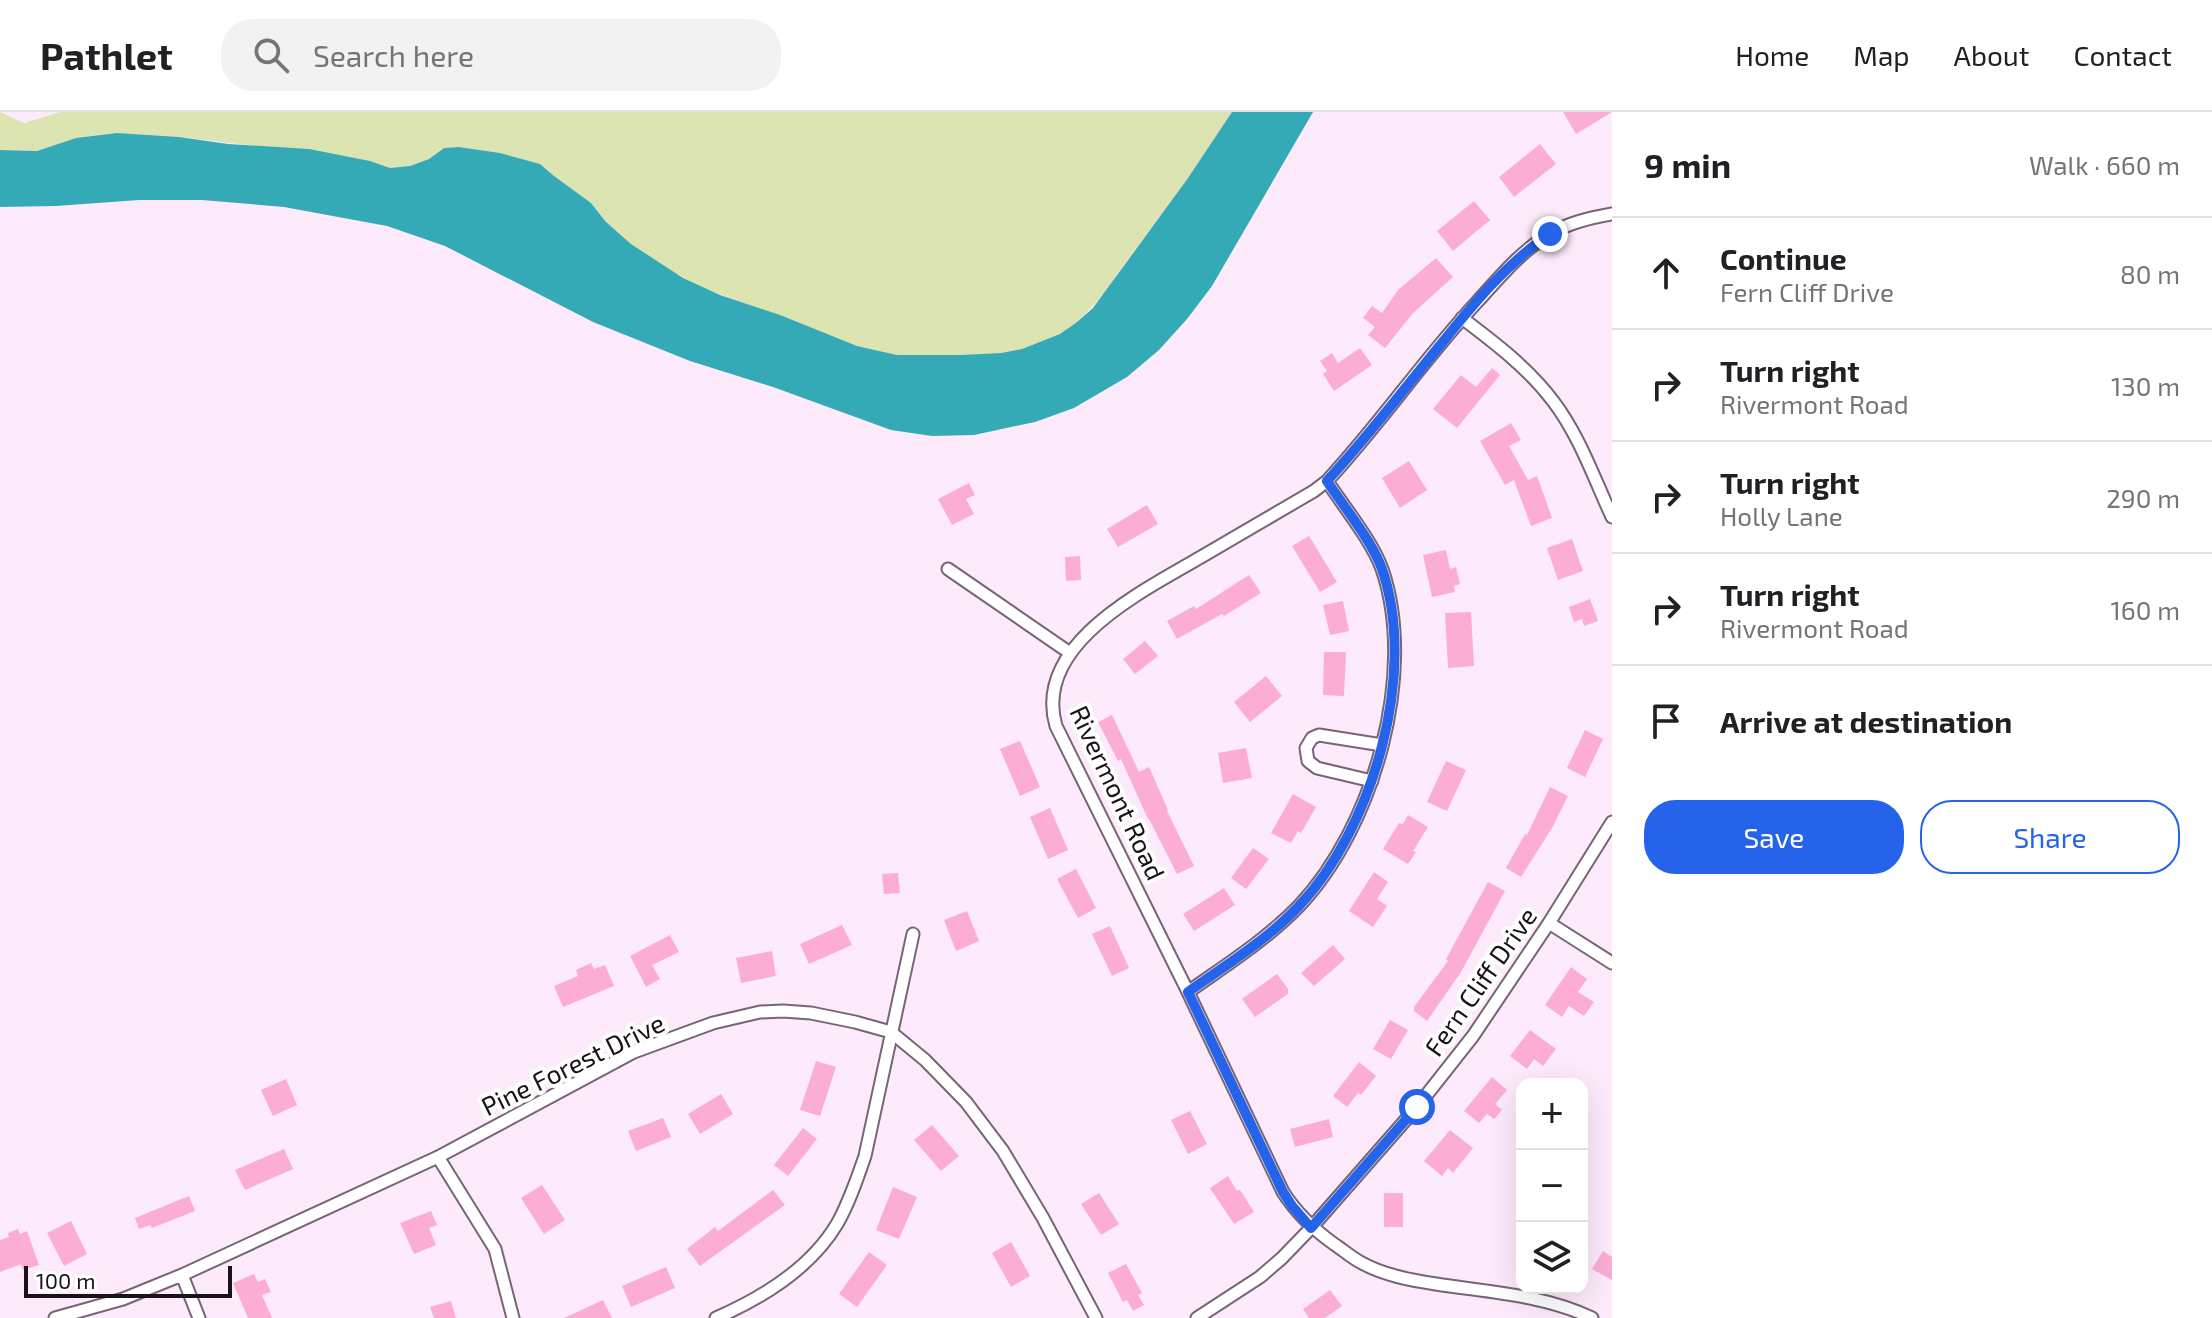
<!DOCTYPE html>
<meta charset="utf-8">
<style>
:root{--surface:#fff;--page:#f2f2f2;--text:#202124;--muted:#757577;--line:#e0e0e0;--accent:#2563eb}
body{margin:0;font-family:"Exo 2",sans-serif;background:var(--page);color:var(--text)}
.controls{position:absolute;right:24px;bottom:24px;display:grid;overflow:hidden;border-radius:16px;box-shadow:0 8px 32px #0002}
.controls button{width:72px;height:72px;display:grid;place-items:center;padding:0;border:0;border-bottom:2px solid var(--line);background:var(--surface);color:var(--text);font:40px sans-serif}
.scale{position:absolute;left:24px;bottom:20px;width:208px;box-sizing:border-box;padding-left:8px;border:4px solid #1a1219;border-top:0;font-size:22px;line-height:28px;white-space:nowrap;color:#1a1219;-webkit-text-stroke:6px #fefefe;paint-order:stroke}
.stop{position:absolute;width:24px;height:24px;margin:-18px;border:6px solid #2563eb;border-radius:50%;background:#fff}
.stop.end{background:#2563eb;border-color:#fff;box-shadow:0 2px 8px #0008}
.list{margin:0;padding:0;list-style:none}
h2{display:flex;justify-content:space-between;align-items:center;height:104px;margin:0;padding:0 32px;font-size:34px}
h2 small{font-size:26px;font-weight:400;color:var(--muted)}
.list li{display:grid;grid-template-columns:52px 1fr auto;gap:24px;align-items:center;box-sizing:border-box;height:112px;padding:0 32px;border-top:2px solid var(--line)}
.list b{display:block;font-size:30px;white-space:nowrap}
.list p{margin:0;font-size:26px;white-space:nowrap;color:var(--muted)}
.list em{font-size:26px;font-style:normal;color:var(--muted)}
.actions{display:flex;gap:16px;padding:24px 32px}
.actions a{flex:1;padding:18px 0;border:2px solid var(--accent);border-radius:32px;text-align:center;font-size:28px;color:var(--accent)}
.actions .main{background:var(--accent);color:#fff}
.icon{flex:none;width:44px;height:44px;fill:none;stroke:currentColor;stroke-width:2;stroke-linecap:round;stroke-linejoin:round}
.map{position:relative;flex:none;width:1612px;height:1206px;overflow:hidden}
header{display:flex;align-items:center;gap:48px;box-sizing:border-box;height:112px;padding:0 40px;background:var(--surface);border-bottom:2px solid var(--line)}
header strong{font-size:38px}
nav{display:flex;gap:44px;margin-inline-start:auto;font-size:28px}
.search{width:560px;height:72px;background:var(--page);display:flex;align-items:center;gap:20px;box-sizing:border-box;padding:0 28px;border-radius:32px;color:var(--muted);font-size:30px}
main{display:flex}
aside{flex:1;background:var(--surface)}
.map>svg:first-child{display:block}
.green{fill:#dce4b2}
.water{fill:#34aab7}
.building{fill:#fcadd3}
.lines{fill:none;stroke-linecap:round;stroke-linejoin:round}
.street-casing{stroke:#776476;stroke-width:15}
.street{stroke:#fff;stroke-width:11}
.route{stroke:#2563eb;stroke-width:10}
.labels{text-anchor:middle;stroke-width:8;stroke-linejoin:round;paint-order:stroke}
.street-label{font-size:26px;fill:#1a1219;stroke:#fefefe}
</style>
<header>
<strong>Pathlet</strong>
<div class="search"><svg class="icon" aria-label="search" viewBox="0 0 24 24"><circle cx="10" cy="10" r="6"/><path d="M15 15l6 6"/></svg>Search here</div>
<nav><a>Home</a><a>Map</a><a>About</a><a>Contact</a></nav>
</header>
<main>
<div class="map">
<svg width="1612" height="1206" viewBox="0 0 1612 1206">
<rect width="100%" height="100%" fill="#fdeafb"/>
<!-- green -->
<path class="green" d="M 0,0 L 24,11 L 60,0 L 1232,0 L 1188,66 L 1117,162 L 1106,180 L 1077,210 L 1060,222 L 1022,237 L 1001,241 L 960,243 L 897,243 L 857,234 L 701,175 L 665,156 L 631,132 L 606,110 L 591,91 L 554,64 L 540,52 L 500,41 L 459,35 L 444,36 L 429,47 L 410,54 L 390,56 L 350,45 L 179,25 L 117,21 L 76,26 L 37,39 L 0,38 Z"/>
<!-- water -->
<path class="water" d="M 1232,0 L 1313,0 L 1212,174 L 1187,207 L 1159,238 L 1127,265 L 1074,296 L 1035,310 L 974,323 L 932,324 L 891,318 L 773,275 L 690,249 L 593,210 L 445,134 L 387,114 L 284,95 L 202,88 L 139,88 L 56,94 L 0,95 L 0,38 L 37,39 L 76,26 L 117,21 L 179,25 L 228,32 L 309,37 L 370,49 L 390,56 L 410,54 L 429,47 L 444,36 L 459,35 L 500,41 L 540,52 L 554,64 L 591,91 L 606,110 L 631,132 L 683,166 L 720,183 L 780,203 L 857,234 L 897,243 L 960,243 L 1001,241 L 1022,237 L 1060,222 L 1077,210 L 1093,196 L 1188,66 Z"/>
<!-- building -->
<path class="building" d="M 1563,0 L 1612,0 L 1576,22 Z
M 1540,32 L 1556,52 L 1514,85 L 1499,65 Z
M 1474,89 L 1490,108 L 1453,139 L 1437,119 Z
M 1436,146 L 1453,165 L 1413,201 L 1385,236 L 1368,223 L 1375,215 L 1363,206 L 1372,194 L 1382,201 L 1398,178 Z
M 1360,236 L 1372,253 L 1334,279 L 1323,262 L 1327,259 L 1320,249 L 1332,241 L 1338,251 Z
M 1492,256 L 1500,263 L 1457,316 L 1433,297 L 1461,263 L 1476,275 Z
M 1511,311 L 1521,328 L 1509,334 L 1528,368 L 1537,364 L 1552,406 L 1531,414 L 1514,368 L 1505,373 L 1480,329 Z
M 1409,349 L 1427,378 L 1400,396 L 1382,366 Z
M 969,371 L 975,383 L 966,387 L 974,402 L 952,413 L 938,387 Z
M 1147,393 L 1158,412 L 1118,435 L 1107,417 Z
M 1309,424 L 1337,470 L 1320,480 L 1292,434 Z
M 1572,427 L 1583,459 L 1558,468 L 1547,436 Z
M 1446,438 L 1450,457 L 1456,455 L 1460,472 L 1454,474 L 1455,480 L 1432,485 L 1423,443 Z
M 1080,444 L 1081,468 L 1066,469 L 1065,445 Z
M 1249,463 L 1261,481 L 1224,504 L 1222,502 L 1177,527 L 1167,509 L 1194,494 L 1196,497 Z
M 1590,487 L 1598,509 L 1584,514 L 1582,507 L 1574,510 L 1569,495 Z
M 1343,489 L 1349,519 L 1330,523 L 1323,493 Z
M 1471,500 L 1474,554 L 1448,556 L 1445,501 Z
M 1145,529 L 1158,544 L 1135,562 L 1123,547 Z
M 1324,540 L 1346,540 L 1344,584 L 1323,583 Z
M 1266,564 L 1282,584 L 1250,610 L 1234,590 Z
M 1112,603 L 1139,660 L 1149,655 L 1168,698 L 1167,699 L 1194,754 L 1177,762 L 1149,707 L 1148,707 L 1121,647 L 1118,649 L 1098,610 Z
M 1585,618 L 1603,627 L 1585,665 L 1567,656 Z
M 1020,629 L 1040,675 L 1020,684 L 1000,637 Z
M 1246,636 L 1252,666 L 1223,671 L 1218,641 Z
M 1446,649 L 1466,658 L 1447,699 L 1427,690 Z
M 1550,675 L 1568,684 L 1552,716 L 1521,765 L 1506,756 L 1525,722 L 1527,723 Z
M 1293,682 L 1316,695 L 1301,721 L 1298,719 L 1291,731 L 1271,721 Z
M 1050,696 L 1068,738 L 1048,747 L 1030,705 Z
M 1408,703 L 1428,715 L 1413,739 L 1416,740 L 1408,752 L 1383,737 L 1399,711 L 1403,712 Z
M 1253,736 L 1269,747 L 1246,777 L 1231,766 Z
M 1076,757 L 1096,796 L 1078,806 L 1057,767 Z
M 1374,760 L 1388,770 L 1377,787 L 1387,794 L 1373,815 L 1349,799 Z
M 898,761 L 900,781 L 884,782 L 882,762 Z
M 1488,770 L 1505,779 L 1461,860 L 1427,909 L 1414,899 L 1414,895 L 1448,849 L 1446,847 Z
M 1224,776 L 1235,793 L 1194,819 L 1183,802 Z
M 967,799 L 979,829 L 956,839 L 944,808 Z
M 842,813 L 852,833 L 809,852 L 800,832 Z
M 1110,814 L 1129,856 L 1112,864 L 1092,822 Z
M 670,823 L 679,840 L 652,853 L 660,867 L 646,875 L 630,844 Z
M 1333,833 L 1345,847 L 1314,874 L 1301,861 Z
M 772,839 L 776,864 L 741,871 L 736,846 Z
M 591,851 L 594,857 L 605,853 L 614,874 L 563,895 L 554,874 L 578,864 L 576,858 Z
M 1571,855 L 1587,867 L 1578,880 L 1594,890 L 1584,904 L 1569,894 L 1562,905 L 1545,893 Z
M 1277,862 L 1288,877 L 1288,882 L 1255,905 L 1242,887 Z
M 1390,908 L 1408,918 L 1391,947 L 1373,937 Z
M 1530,918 L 1556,937 L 1543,954 L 1534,947 L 1527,957 L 1510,944 Z
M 816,949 L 836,955 L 820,1004 L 800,998 Z
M 1359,950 L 1376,964 L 1361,983 L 1358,981 L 1347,995 L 1333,984 Z
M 1492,965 L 1507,978 L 1495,992 L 1502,998 L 1494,1007 L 1487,1002 L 1479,1011 L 1464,999 Z
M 286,967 L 297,993 L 273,1004 L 261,978 Z
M 721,982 L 733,1002 L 700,1022 L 688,1002 Z
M 1190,999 L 1207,1032 L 1188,1042 L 1171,1008 Z
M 663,1006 L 671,1025 L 636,1039 L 628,1019 Z
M 1329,1007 L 1333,1025 L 1295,1035 L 1290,1017 Z
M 932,1013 L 959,1044 L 941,1059 L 914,1028 Z
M 803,1016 L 817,1027 L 788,1064 L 774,1053 Z
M 1450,1018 L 1473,1036 L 1453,1061 L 1448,1056 L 1442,1064 L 1424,1049 Z
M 284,1037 L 293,1057 L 245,1078 L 235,1058 Z
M 1228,1064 L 1237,1079 L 1240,1078 L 1254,1100 L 1234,1112 L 1210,1076 Z
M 542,1073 L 565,1108 L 544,1122 L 521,1086 Z
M 893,1075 L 917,1085 L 899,1127 L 876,1118 Z
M 773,1078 L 785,1093 L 700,1154 L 687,1137 L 715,1115 L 718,1119 Z
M 1099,1081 L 1119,1112 L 1101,1123 L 1081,1092 Z
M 1384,1081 L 1403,1081 L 1403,1115 L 1384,1115 Z
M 189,1084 L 195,1099 L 152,1116 L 150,1113 L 139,1117 L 135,1106 Z
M 431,1099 L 437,1113 L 429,1116 L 436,1133 L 414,1142 L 400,1111 Z
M 71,1109 L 87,1142 L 64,1154 L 47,1121 Z
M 18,1117 L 20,1122 L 27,1119 L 39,1153 L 23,1158 L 21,1152 L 0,1160 L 0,1128 L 9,1125 L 8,1121 Z
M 1011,1130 L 1030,1164 L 1011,1175 L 992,1141 Z
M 1603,1139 L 1612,1145 L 1612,1168 L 1592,1157 Z
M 869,1140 L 887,1153 L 857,1195 L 839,1182 Z
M 1126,1152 L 1142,1181 L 1138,1183 L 1144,1193 L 1133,1199 L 1127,1188 L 1123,1190 L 1108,1161 Z
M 666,1155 L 675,1176 L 631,1195 L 622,1174 Z
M 254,1162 L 258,1170 L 265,1167 L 271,1180 L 262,1183 L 272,1206 L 248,1206 L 233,1171 Z
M 1330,1178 L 1342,1194 L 1325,1206 L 1309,1206 L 1303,1197 Z
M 603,1188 L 612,1206 L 564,1206 Z
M 451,1189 L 456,1206 L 434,1206 L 430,1195 Z"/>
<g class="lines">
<!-- street casing -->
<g class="street-casing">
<path id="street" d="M 1462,206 C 1495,231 1528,256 1553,289 C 1579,323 1594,366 1612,405
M 948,457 L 1070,541
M 1372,669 L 1317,656 L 1308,649 L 1306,636 L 1312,626 L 1319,623 L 1382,633
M 1549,811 L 1612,851
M 1188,880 C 1226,853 1266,828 1299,794 C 1373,716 1418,561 1382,457 C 1372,429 1344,395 1327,369
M 438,1045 L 495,1137 L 513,1206
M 55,1206 L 123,1187 L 182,1163
M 199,1206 L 182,1163 L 438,1045 L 634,940 L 713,911 L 760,900 L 783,899 L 811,901 L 855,910 L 891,920 L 925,948 L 966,990 L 1003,1039 L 1043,1106 L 1096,1206
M 716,1206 C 762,1186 810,1157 837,1112 C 849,1091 857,1067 865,1044 L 913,822
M 1197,1206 L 1260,1165 L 1282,1146 L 1311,1116 L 1417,995 L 1473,924 L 1549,811 L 1612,710
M 1592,1206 C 1545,1183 1488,1180 1436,1172 C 1410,1168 1383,1163 1360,1150 C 1351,1145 1343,1138 1334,1132 C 1313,1117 1297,1102 1283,1080 L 1188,880 L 1056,614 C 1032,532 1145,478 1201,445 C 1239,423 1276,401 1314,379 L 1327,369 C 1380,312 1424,247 1477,190 C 1499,166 1520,140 1548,123 C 1567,111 1590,106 1612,102"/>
</g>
<!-- street -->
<use href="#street" class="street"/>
</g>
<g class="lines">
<!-- route -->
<path class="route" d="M 1417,995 L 1311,1116 L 1292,1094 L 1283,1080 L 1188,880 C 1226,853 1267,828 1299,794 C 1373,716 1418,561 1382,457 C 1372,429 1344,395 1327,369 C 1368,325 1404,277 1442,231 C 1474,191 1507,151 1550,122"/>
</g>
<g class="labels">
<!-- street labels -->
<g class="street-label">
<text transform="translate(1117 681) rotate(65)" y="9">Rivermont Road</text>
<text transform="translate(1481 870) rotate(-55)" y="9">Fern Cliff Drive</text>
<text transform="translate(573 953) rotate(-26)" y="9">Pine Forest Drive</text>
</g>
</g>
</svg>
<div class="controls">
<button>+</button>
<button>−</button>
<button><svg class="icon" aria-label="layers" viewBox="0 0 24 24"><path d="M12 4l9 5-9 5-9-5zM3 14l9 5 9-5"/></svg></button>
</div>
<div class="scale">100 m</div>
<div class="stop" style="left:1417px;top:995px"></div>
<div class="stop end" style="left:1550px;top:122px"></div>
</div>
<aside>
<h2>9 min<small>Walk · 660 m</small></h2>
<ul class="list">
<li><svg class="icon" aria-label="ahead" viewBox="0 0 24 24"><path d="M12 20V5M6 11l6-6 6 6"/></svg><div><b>Continue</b><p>Fern Cliff Drive</p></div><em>80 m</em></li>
<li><svg class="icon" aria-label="right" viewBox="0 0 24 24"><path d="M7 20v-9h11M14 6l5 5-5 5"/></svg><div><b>Turn right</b><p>Rivermont Road</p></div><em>130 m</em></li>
<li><svg class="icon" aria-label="right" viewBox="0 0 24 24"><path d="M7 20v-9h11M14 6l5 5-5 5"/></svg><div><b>Turn right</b><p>Holly Lane</p></div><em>290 m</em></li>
<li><svg class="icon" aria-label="right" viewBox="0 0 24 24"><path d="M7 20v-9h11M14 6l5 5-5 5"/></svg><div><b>Turn right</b><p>Rivermont Road</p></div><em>160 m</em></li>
<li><svg class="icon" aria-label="arrive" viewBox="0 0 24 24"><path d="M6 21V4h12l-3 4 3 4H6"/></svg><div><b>Arrive at destination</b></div></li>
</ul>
<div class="actions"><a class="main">Save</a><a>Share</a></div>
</aside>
</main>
